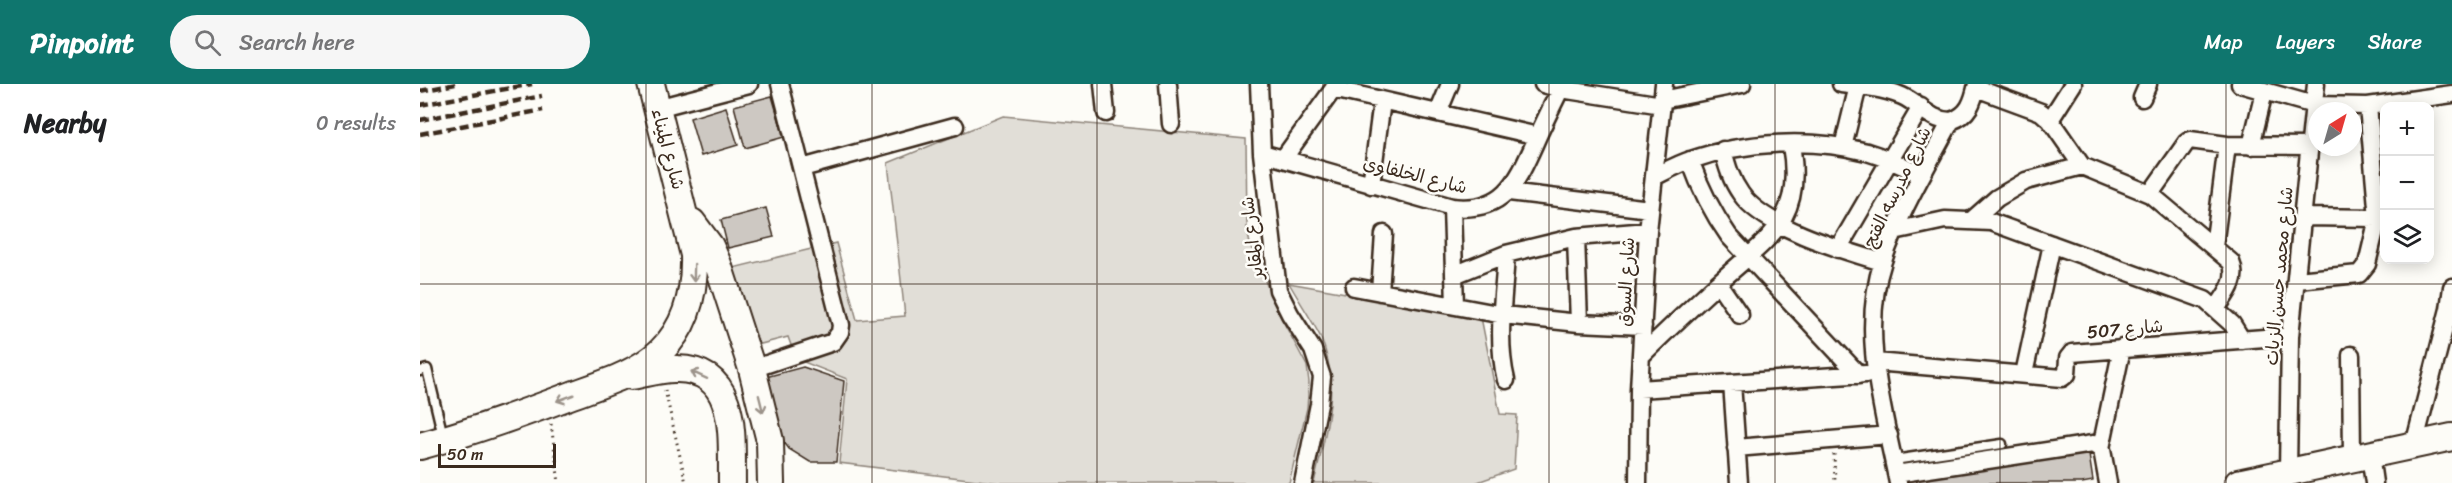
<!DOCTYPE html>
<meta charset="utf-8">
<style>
:root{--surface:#fff;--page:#f6f6f6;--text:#202124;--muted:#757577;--line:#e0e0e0;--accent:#0f766e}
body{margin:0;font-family:Sriracha,"Playpen Sans Arabic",sans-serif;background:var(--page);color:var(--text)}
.controls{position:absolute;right:18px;top:18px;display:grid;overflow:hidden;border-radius:12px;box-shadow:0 3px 15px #0003}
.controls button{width:54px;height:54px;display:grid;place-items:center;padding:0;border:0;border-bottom:2px solid var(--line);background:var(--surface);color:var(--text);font:30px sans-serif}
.compass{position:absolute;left:1888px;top:18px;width:54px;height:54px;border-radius:50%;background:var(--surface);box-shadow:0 3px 15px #0003;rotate:37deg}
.scale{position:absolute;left:18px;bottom:15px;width:118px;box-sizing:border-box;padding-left:6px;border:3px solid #3b2a1e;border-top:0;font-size:16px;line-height:21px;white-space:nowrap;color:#3b2a1e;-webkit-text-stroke:4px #fdfcf7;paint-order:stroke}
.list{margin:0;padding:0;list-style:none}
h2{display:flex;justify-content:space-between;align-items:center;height:78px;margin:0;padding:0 24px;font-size:26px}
h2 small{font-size:20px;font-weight:400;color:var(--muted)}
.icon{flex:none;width:33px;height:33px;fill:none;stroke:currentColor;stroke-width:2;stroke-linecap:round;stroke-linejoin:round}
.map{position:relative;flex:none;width:2032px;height:399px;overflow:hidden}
header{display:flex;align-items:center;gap:36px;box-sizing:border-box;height:84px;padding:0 30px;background:var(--accent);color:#fff}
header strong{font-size:28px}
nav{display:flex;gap:33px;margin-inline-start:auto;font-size:21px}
.search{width:420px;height:54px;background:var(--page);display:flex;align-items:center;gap:15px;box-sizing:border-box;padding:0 21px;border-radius:33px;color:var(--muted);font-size:22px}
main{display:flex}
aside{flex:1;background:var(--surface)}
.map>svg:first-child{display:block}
.green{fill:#e1ded7;stroke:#8e847a;stroke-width:1.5}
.building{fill:#cdc8c2;stroke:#3b2a1e;stroke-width:1.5}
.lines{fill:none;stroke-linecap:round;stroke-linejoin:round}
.service-casing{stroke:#3b2a1e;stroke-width:13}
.minor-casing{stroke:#3b2a1e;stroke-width:21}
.primary-casing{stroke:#3b2a1e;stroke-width:30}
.path{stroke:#3b2a1e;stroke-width:3;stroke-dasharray:1.5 4.5;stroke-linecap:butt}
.service{stroke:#fdfcf7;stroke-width:8}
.minor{stroke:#fdfcf7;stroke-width:16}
.primary{stroke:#fdfcf7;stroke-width:26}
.rail{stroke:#3b2a1e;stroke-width:4.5;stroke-dasharray:9 4.5;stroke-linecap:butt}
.oneway{stroke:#9c938a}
.grid{fill:none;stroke:#3b2a1e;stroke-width:1.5;stroke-opacity:0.55}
.labels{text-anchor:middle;stroke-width:5;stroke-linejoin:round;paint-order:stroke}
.street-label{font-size:18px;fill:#3b2a1e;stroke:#fdfcf7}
</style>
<header>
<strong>Pinpoint</strong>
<div class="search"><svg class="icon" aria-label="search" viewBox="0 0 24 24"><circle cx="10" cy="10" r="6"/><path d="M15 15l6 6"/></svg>Search here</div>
<nav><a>Map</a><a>Layers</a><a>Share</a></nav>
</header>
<main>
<aside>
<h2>Nearby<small>0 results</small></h2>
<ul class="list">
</ul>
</aside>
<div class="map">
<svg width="2032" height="399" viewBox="0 0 2032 399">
<rect width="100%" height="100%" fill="#fdfcf7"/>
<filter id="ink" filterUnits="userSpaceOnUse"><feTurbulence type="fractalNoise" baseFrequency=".0167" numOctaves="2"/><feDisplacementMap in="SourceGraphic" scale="12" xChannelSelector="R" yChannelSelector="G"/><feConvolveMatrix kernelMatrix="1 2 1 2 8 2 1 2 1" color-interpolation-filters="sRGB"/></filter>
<g filter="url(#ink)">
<!-- green -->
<path class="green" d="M 583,32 L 826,55 L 827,145 L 830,160 L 857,226 L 887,282 L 889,298 L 887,324 L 869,399 L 581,399 L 419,379 L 427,295 L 376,275 L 368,253 L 337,261 L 313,184 L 416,159 L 437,236 L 485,232 L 468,79 Z
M 869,199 L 1061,233 L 1080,330 L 1097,331 L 1094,385 L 1055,399 L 894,399 C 905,350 922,301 900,252 C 891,234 879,217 869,199 Z"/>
<!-- building -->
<path class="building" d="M 352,12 L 364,53 L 325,64 L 314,22 Z
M 306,23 L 318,61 L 281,72 L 270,34 Z
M 346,124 L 354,153 L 308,164 L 301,136 Z
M 383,283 L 424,297 L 416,378 L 390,378 L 369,365 L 361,354 L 342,294 Z
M 1668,364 L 1673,397 L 1662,399 L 1497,399 L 1496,393 Z"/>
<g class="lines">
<!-- service casing -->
<g class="service-casing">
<path id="service" d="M 0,287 L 7,285 L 23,352
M 1474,376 L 1582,360"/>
</g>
<!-- minor casing -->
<g class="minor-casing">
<path id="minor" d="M 683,0 L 686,29
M 748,0 L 751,40
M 839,0 L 842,69 L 858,206 L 870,230 L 893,266 L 902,293 L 899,320 L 883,399
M 1123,0 L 1141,5 L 1242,21
M 1421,0 C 1441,2 1463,4 1482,12 C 1500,20 1510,37 1531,37 C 1549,31 1553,18 1557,0
M 1820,0 L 1894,21 L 1948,22 L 2032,10
M 1556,4 L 1621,28 L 1630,36 L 1662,82
M 913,5 L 1118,52
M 1722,14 L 1728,0
M 1242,16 L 1322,0
M 237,24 L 329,0
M 1018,29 L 1030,0
M 1630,36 L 1653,0
M 1831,62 L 1844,8
M 1423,63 L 1438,2
M 1303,66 C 1307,82 1311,96 1321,110 C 1345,144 1422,166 1462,178
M 842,69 L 1032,123 C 1086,129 1098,96 1117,54 C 1125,36 1134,18 1143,0
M 863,75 L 917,0
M 1270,76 C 1280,104 1292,128 1309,152 L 1439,291
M 382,84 L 535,42
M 1234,93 C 1246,87 1258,80 1271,76 C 1325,57 1392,54 1447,68 C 1467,74 1484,82 1502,91
M 951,101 L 962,17
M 1089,108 L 1230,125
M 1730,110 L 1766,59 L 1770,56 L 1807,61 L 1890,62
M 1032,123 L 1035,222
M 1883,133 L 1958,134
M 1552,136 L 1577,114 L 1606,97 L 1662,82 L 1730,110 L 1811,178 C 1819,196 1806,210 1796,225
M 1474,147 L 1525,136 L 1571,138 L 1785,216 L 1812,240 L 1822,256
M 1156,153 L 1159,239
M 1794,163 L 1807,61
M 1418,165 L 1501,23
M 1034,191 L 1086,170 L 1156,153 L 1228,147
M 1877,196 L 1939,190 L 1947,180 L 1958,134 L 1948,22
M 1298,199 L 1320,231
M 934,203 L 1083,231 L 1159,239 L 1223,242
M 960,208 L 964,150
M 1222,271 C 1246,247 1271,224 1296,201 C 1346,155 1385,138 1371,61
M 1931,271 L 1932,375
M 1455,278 L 1642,294 L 1647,290 L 1648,274 L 1652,269 L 1870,252
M 332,285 L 413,258 L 420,248 L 421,241 L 360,0
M 1604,290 L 1632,160
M 1086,296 C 1076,255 1084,212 1086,170
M 1312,299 L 1319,399
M 1219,305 L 1446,290
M 1994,361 L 2029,225 L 2032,203
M 1316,364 L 1469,351
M 1681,364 L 1702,264
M 1950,371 L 1954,399
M 1868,388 L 1870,252 L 1896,0
M 1476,390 L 1673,360 L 1682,366 L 1688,399
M 1218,399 L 1219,305 L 1228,147 L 1244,0
M 1478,399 C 1464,328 1439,249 1463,177 C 1479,128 1507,83 1531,37"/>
</g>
<!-- primary casing -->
<g class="primary-casing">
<path id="primary" d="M 272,138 L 290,162 L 298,180 L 332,285 L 350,357 L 351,399
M 211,292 C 225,290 242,284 257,285 C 320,286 311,355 312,399
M 0,362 C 52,348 102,330 152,311 C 182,300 217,290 241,267 C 268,241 275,206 274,171 L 231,0
M 1818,399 L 2032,353"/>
</g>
<!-- path -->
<path class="path" d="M 245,306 L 266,399
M 131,340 L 139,399
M 1414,370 L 1415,399"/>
<!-- service -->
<use href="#service" class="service"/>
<!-- minor -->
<use href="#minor" class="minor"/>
<!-- primary -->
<use href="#primary" class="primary"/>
<!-- rail -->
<path class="rail" d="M 0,7 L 36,0
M 0,21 L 112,0
M 0,36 L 122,12
M 0,50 L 123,26"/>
</g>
<!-- one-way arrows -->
<defs><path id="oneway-shaft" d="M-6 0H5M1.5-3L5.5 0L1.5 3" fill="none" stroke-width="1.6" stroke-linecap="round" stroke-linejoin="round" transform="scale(1.5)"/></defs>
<g class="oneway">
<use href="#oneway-shaft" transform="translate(274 189) rotate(91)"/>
<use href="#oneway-shaft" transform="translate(279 291) rotate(-155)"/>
<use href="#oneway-shaft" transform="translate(145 314) rotate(159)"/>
<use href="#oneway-shaft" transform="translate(341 320) rotate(76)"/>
</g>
</g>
<!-- grid -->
<path class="grid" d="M 226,0 L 226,399M 452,0 L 452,399M 677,0 L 677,399M 903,0 L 903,399M 1129,0 L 1129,399M 1355,0 L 1355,399M 1580,0 L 1580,399M 1806,0 L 1806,399M 0,200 L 2032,200"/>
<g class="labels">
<!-- street labels -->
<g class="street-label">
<text transform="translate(248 65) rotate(75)" y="6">شارع الميناء</text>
<text transform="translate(995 91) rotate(14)" y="6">شارع الخلفاوى</text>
<text transform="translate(1477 103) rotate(-64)" y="6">شارع مدرسه الفتح</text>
<text transform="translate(832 154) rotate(-97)" y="6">شارع المقابر</text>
<text transform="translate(1859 192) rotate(-85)" y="6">شارع محمد حسن الزيات</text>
<text transform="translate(1206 198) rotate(-87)" y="6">شارع السوق</text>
<text transform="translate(1705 245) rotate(-5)" y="6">شارع 507</text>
</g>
</g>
</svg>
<div class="controls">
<button>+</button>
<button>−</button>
<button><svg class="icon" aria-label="layers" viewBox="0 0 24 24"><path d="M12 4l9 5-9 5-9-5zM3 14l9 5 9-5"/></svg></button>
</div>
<svg class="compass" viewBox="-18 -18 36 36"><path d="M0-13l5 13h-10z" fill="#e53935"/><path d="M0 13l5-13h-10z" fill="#757577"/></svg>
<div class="scale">50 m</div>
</div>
</main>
